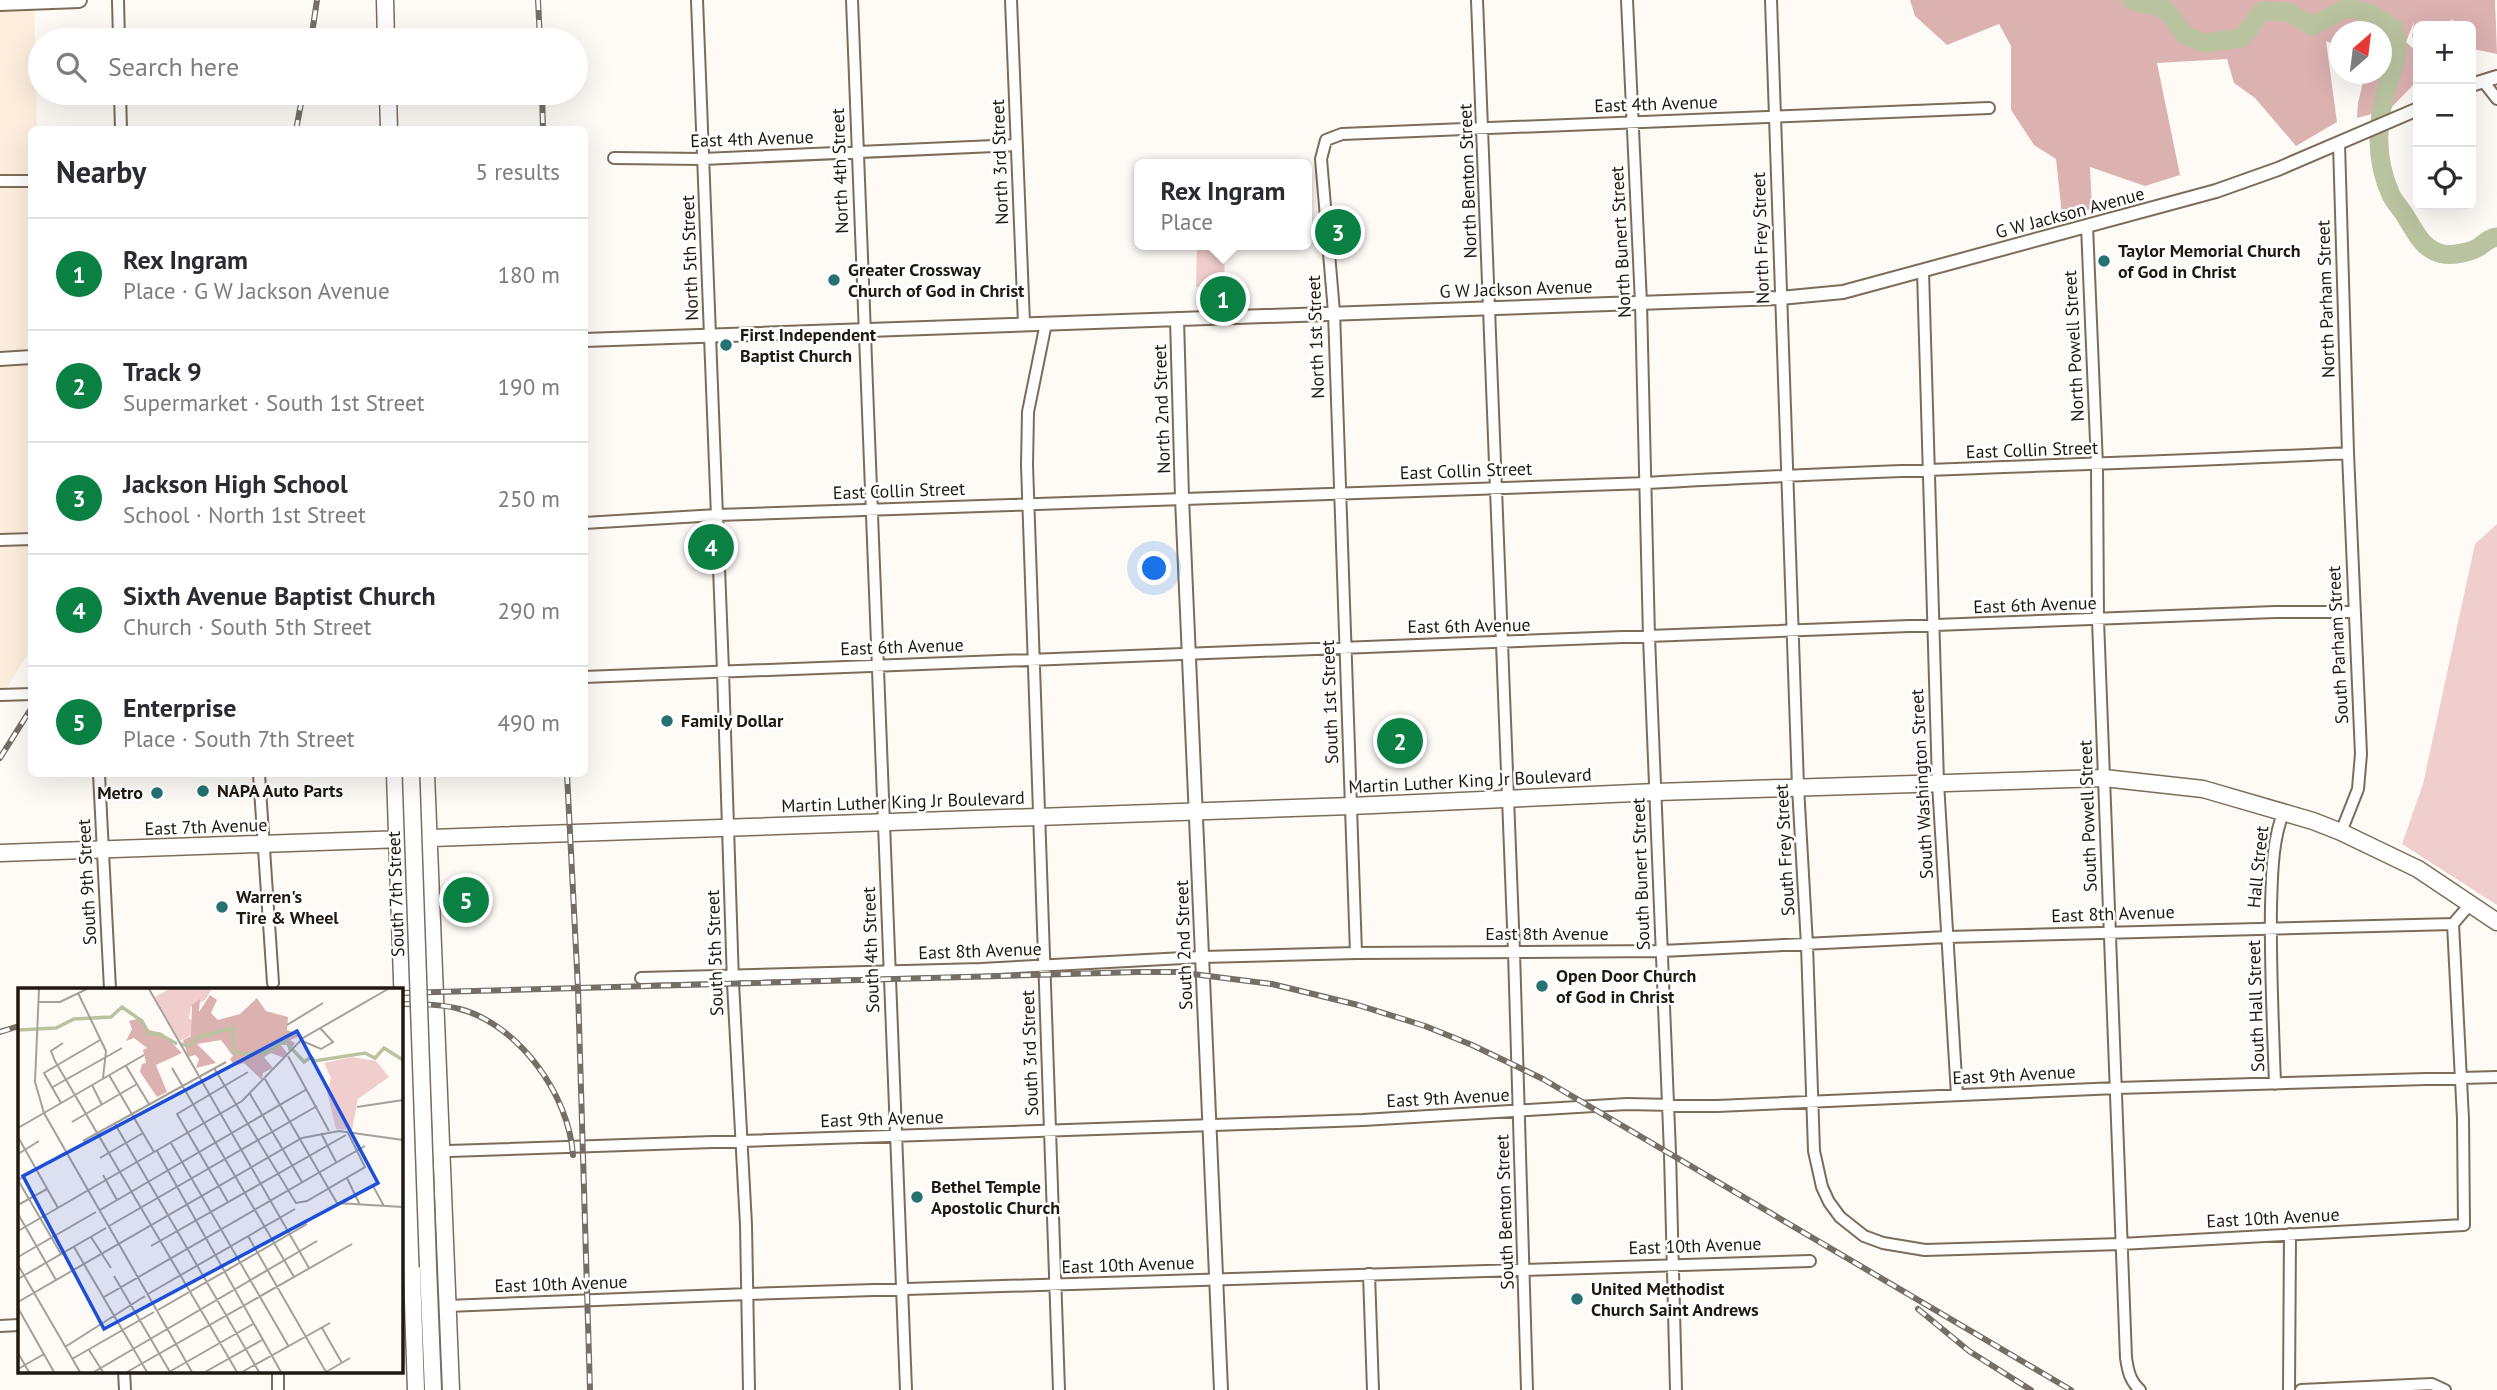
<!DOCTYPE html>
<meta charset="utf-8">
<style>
:root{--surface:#fff;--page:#f2f2f3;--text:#2b2b33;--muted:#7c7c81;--line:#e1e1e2;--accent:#0b8043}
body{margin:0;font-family:"PT Sans",sans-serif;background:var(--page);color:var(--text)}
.controls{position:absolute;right:21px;top:21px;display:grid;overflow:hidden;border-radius:10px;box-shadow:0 7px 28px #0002}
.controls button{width:63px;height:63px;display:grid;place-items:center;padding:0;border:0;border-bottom:2px solid var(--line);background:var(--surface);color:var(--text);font:35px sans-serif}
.compass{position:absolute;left:2329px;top:21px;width:63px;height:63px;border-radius:50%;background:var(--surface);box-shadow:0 7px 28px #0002;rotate:28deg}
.you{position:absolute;left:1155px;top:569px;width:24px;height:24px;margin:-18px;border:5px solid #fff;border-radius:50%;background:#1a73e8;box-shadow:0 0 0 10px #1a73e833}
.badge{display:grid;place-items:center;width:46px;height:46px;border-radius:50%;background:var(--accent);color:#fff;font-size:23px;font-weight:700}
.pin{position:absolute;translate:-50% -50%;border:4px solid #fff;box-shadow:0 2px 7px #0006}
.popup{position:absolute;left:1134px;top:159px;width:178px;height:91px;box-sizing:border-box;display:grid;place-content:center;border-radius:10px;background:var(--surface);filter:drop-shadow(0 2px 5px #0005);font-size:23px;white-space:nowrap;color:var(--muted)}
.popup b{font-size:26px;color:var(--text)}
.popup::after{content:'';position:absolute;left:50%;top:100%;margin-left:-14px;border:14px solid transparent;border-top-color:var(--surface)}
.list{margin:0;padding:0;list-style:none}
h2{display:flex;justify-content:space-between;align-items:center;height:91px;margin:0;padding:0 28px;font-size:30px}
h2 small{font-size:23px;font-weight:400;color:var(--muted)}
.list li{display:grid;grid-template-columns:46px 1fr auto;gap:21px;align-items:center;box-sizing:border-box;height:112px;padding:0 28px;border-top:2px solid var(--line)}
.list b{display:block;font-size:26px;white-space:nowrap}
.list p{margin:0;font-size:23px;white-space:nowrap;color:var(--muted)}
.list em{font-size:23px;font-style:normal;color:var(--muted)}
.icon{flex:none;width:38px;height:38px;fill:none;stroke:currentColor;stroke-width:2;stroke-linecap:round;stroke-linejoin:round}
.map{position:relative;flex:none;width:2497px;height:1390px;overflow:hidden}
.search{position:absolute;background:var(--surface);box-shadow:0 7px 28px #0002;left:28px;top:28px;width:560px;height:77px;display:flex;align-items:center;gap:18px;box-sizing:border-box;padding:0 24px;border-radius:38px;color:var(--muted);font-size:26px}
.panel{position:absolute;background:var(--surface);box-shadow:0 7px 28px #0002;left:28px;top:126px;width:560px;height:651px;border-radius:10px}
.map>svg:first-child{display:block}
.built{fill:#fdeddc}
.green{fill:#f0cecd}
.forest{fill:#dcb2b1}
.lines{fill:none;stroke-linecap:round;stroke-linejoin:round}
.river{stroke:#b9c3a0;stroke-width:19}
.minor-casing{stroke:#7d6c58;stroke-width:14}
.tertiary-casing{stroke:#7d6c58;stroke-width:16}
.secondary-casing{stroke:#7d6c58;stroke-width:18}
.primary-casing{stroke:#7d6c58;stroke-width:19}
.minor{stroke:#fff;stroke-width:10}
.tertiary{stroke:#fff;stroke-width:12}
.secondary{stroke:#fff;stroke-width:14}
.primary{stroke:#fff;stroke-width:16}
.rail-casing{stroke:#746e67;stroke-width:6}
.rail{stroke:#fff;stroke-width:3.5;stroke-dasharray:10;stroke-linecap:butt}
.primary-bridge-casing{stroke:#7d6c58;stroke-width:19;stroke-linecap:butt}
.primary-bridge{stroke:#fff;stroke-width:16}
.poi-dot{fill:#267171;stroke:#fff;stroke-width:2.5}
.labels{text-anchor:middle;stroke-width:5;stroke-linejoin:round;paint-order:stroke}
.street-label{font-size:18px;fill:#201911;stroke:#fff}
.poi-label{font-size:18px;font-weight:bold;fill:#201911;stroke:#fff;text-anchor:start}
.inset-river{fill:none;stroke:#b9c3a0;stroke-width:3.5}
.inset-road{fill:none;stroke:#a5a09a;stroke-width:2}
.view{fill:#1d4ed8;fill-opacity:0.15;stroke:#1d4ed8;stroke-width:3.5}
.inset-edge{fill:none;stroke:#201911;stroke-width:3.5}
</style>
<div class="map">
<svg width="2497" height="1390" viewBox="0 0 2497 1390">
<rect width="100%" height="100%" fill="#fefaf6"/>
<!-- built -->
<path class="built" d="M 0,0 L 34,0 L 37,129 L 32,130 L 31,648 L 0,700 Z"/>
<!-- green -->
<path class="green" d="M 1197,245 L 1225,245 L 1224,288 L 1196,287 Z
M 2497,524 L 2497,905 L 2402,844 L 2423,784 L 2475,544 Z"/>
<!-- forest -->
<path class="forest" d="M 1910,0 L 2495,0 L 2497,54 L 2473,49 L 2471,45 L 2471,26 L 2458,26 L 2452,19 L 2447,26 L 2418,26 L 2418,40 L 2412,37 L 2414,22 L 2406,42 L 2418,53 L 2418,80 L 2390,109 L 2357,118 L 2358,103 L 2365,74 L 2382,74 L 2382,32 L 2340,32 L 2339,47 L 2326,41 L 2337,122 L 2296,146 L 2255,98 L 2234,83 L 2227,59 L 2157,63 L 2180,175 L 2145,186 L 2090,167 L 2092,209 L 2062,215 L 2056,159 L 2034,145 L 2011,110 L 2011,46 L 1999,24 L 1947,45 L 1915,16 Z"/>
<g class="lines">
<!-- river -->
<path class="river" d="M 2132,0 L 2165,9 L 2185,35 L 2204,43 L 2242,38 L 2262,11 L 2289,12 L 2312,26 L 2346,8 L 2369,13 L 2394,28 C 2401,54 2395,61 2388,85 C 2376,121 2375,160 2391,195 C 2395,203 2402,210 2406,217 C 2416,233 2423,250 2443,254 C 2452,256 2471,252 2479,247 C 2486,242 2489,238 2497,237"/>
<!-- minor casing -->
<g class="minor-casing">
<path id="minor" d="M 118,0 L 119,40
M 697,0 L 723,671 L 733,983 L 746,1225 L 749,1390
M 852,0 L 906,1390
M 1011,0 L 1024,323
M 1477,0 L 1514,952 L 1527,1390
M 1627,0 L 1641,303 L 1649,637 L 1670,1153 L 1676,1390
M 1771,0 L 1798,787 L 1807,945 L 1814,1151 L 1822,1187 L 1829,1202 L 1840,1217 L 1864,1236 L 1883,1243 L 1925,1250 L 2121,1244 L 2464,1225 L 2463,1119 L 2453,924 L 2471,903
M 2483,81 L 2497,99
M 120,93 L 121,130
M 2339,143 L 2348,453 L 2361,754 L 2358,789 L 2341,832
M 614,158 L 703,159 L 1017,145
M 0,181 L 32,181
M 2087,226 L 2097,465 L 2098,620 L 2126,1358 C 2128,1371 2130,1381 2140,1390
M 1923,271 L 1938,783 L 1957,1095
M 1046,323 L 1028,412 L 1027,465 L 1059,1390
M 584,523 L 717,515 L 1647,483 C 1880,469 2114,465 2348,453
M 0,540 L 32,539
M 584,677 C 1148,653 1712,637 2275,612 L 2353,612
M 0,695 L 32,694
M 99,774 L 110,989
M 259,774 L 273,983
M 1356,953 L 1334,312 L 1321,159 L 1326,140 L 1342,134 L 1989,108
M 641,978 L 981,969 L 1202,957 L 1356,953 L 1662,951 L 1947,937 L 2453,924
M 2275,1084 C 2273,1025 2270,965 2271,906 C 2272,875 2272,840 2284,811
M 418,1152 L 1363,1120 L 1627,1104 L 1717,1106 L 2117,1088 L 2497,1077
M 1369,1274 L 1373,1390
M 447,1306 L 748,1294 L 1810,1261
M 0,1326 L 19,1325
M 124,1371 L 125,1390
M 278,1371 L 278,1390
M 2289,1390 L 2290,1234
M 2301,1390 L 2432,1384 L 2445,1390"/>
</g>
<!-- tertiary casing -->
<g class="tertiary-casing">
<path id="tertiary" d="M 2471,85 L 2497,77
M 1177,319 L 1182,498 L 1221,1390
M 584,340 L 1780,298 L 1843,292 L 2216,191 L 2278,169 L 2418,109
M 0,359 L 32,357"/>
</g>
<!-- secondary casing -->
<g class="secondary-casing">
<path id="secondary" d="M 0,3 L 79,0"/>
</g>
<!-- primary casing -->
<g class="primary-casing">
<path id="primary" d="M 385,0 L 386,40
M 388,93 L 389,130
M 395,774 L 416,1390
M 426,774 L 451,1390
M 0,853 L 1351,806 L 1656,792 L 2104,778 L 2203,789 L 2313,821 L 2341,832 L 2418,869 L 2497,922
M 428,1267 L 433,1390"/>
</g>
<!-- minor -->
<use href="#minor" class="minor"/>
<!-- tertiary -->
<use href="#tertiary" class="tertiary"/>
<!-- secondary -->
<use href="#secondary" class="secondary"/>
<!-- primary -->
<use href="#primary" class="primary"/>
<!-- rail casing -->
<g class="rail-casing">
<path id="rail" d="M 538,0 L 540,40
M 311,40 L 317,0
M 542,93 L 543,130
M 296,130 L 303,93
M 0,758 L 32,707
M 567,774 L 578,989 L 590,1390
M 401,993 L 1137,972 L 1177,972 L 1272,984 L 1358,1005 L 1425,1026 L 1472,1045 L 1543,1079 L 2071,1390
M 401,1004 C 420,1004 441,1004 460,1009 C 519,1025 569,1095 573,1155
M 0,1032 L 19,1026
M 1918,1309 L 1969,1351 L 2031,1390"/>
</g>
<!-- rail -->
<use href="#rail" class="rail"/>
<!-- primary-bridge casing -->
<g class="primary-bridge-casing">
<path id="primary-bridge" d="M 411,774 L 428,1267"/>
</g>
<!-- primary-bridge -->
<use href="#primary-bridge" class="primary-bridge"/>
</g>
<!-- markers -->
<g class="poi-dot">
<circle cx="2104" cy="261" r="7"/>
<circle cx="834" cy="280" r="7"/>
<circle cx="726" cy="345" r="7"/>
<circle cx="667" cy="721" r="7"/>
<circle cx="203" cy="791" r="7"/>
<circle cx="157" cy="793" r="7"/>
<circle cx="222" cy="907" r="7"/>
<circle cx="1542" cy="986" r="7"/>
<circle cx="917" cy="1197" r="7"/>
<circle cx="1577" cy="1299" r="7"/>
</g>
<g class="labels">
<!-- street labels -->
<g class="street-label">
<text transform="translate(1656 104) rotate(-2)" y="6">East 4th Avenue</text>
<text transform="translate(752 139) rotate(-2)" y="6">East 4th Avenue</text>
<text transform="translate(1000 162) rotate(-92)" y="6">North 3rd Street</text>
<text transform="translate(840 171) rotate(-92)" y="6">North 4th Street</text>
<text transform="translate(1468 181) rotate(-92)" y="6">North Benton Street</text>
<text transform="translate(2070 213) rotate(-15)" y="6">G W Jackson Avenue</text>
<text transform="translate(1761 238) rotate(-92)" y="6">North Frey Street</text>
<text transform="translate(1621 242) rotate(-93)" y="6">North Bunert Street</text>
<text transform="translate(690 258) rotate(-92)" y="6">North 5th Street</text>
<text transform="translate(1516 289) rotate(-2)" y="6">G W Jackson Avenue</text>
<text transform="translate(2326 299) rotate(-92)" y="6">North Parham Street</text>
<text transform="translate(1316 337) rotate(-92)" y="6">North 1st Street</text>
<text transform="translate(2074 346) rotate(-93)" y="6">North Powell Street</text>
<text transform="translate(1162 409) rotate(-92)" y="6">North 2nd Street</text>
<text transform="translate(2032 450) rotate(-2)" y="6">East Collin Street</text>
<text transform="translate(1466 471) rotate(-2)" y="6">East Collin Street</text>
<text transform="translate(899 491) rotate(-2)" y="6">East Collin Street</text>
<text transform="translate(2035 605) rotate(-2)" y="6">East 6th Avenue</text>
<text transform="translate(1469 626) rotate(-1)" y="6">East 6th Avenue</text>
<text transform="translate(2338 645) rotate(-93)" y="6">South Parham Street</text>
<text transform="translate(902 647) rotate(-2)" y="6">East 6th Avenue</text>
<text transform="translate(1330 702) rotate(-92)" y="6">South 1st Street</text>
<text transform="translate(1470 781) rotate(-3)" y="6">Martin Luther King Jr Boulevard</text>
<text transform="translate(1922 784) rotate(-93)" y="6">South Washington Street</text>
<text transform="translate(903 802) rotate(-2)" y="6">Martin Luther King Jr Boulevard</text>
<text transform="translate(2088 816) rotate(-92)" y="6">South Powell Street</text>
<text transform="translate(206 827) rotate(-2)" y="6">East 7th Avenue</text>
<text transform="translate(1785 850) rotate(-93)" y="6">South Frey Street</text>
<text transform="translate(2258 867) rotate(-84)" y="6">Hall Street</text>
<text transform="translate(1641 874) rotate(-92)" y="6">South Bunert Street</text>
<text transform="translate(87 882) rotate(-93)" y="6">South 9th Street</text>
<text transform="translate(396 894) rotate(-92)" y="6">South 7th Street</text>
<text transform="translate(2113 914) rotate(-2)" y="6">East 8th Avenue</text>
<text x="1547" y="940">East 8th Avenue</text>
<text transform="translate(1184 945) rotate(-92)" y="6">South 2nd Street</text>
<text transform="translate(871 950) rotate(-92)" y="6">South 4th Street</text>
<text transform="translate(980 951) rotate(-2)" y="6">East 8th Avenue</text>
<text transform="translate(715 953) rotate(-92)" y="6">South 5th Street</text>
<text transform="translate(2256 1006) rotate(-92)" y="6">South Hall Street</text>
<text transform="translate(1030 1053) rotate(-92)" y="6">South 3rd Street</text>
<text transform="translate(2014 1075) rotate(-3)" y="6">East 9th Avenue</text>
<text transform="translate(1448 1098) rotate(-3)" y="6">East 9th Avenue</text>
<text transform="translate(882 1119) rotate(-2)" y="6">East 9th Avenue</text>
<text transform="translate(1505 1212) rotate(-92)" y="6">South Benton Street</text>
<text transform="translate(2273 1218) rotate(-3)" y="6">East 10th Avenue</text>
<text transform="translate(1695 1246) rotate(-2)" y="6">East 10th Avenue</text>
<text transform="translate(1128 1265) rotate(-2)" y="6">East 10th Avenue</text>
<text transform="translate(561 1284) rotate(-2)" y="6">East 10th Avenue</text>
</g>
<!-- poi labels -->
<g class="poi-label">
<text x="2118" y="257">Taylor Memorial Church<tspan x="2118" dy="21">of God in Christ</tspan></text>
<text x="848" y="276">Greater Crossway<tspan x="848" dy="21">Church of God in Christ</tspan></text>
<text x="740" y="341">First Independent<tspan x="740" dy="21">Baptist Church</tspan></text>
<text x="681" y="727">Family Dollar</text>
<text x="217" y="797">NAPA Auto Parts</text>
<text x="143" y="799" text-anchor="end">Metro</text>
<text x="236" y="903">Warren's<tspan x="236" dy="21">Tire &amp; Wheel</tspan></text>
<text x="1556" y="982">Open Door Church<tspan x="1556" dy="21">of God in Christ</tspan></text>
<text x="931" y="1193">Bethel Temple<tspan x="931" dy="21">Apostolic Church</tspan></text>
<text x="1591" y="1295">United Methodist<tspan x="1591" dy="21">Church Saint Andrews</tspan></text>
</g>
</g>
<!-- overview -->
<g transform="translate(18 988)">
<rect width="385" height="385" fill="#fefaf6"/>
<path d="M 151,1 L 194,1 L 187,12 L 173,19 L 171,30 L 177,35 L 173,47 L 162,53 L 137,9 ZM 334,69 L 358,73 L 371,89 L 340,111 L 334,142 L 318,141 L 309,104 L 313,90 L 306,75 Z" fill="#f0cecd"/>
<path d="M 192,7 L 199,12 L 193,25 L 200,32 L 222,26 L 239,10 L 248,23 L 270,29 L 269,42 L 285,47 L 272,52 L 277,55 L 271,64 L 269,57 L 263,57 L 269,65 L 266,70 L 253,65 L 246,69 L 255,80 L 245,85 L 244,92 L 226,75 L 216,78 L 212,71 L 215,68 L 203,52 L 179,56 L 198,75 L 178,80 L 181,71 L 177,67 L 170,69 L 165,52 L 173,48 L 174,17 L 182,11 L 181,24 ZM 122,30 L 131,42 L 144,45 L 164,65 L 138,77 L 149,104 L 139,109 L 122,84 L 124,76 L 128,75 L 125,62 L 129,60 L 116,50 L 108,53 L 114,41 L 111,33 Z" fill="#dcb2b1"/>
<path class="inset-river" d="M 0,42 L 38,40 L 56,31 L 93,29 L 104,19 L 124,33 L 131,46 L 141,46 L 159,56M 162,56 L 172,58 L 180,49 L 215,40 L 216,64 L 226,66 L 250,64 L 266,52 L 286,74 L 293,69 L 297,73 L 347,65 L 357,70 L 366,60 L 385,72"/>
<path class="inset-road" d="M 21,1 L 17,94 L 26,125 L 174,384M 131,1 L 291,280M 60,5 L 88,63 L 85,90M 21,14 L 42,14 L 69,1M 269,37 L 305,15M 282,52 L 303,61 L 315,54 L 302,40M 45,55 L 33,63 L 37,73 L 219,384M 270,68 L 311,143M 108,78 L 131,116M 154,80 L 276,289M 196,80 L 278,215 L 289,213 L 347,179 L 329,143M 91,87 L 136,164M 247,91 L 319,215 L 385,219M 74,97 L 84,117M 33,100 L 104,60M 232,106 L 284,194M 43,115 L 26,85 L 82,52M 339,119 L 385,112M 54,134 L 119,96M 97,136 L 241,384M 0,140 L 126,67M 303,145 L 318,174M 0,149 L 40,220M 65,153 L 208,74M 153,155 L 271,359M 139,163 L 263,384M 0,166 L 21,153M 82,170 L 125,145M 85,187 L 99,212M 329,190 L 342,217M 0,192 L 43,266M 0,192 L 47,165M 337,207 L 355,198 L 366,218M 210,214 L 159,126 L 230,84M 0,217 L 29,201M 82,222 L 289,101M 0,226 L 38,292M 91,238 L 299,118M 0,243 L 224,113 L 285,50 L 370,1M 230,248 L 308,384 L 332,370M 73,249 L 93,280M 133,258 L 328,147M 56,259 L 129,384M 0,269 L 78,224M 0,277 L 62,384M 96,288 L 152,384M 0,291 L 88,240M 130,306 L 277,221M 86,309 L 347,158M 0,314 L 284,150 L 321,143 L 385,152M 0,320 L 36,384M 140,322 L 289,236M 304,340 L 324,375M 47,359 L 127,308M 71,362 L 85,384M 0,365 L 11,384M 54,371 L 136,324M 0,381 L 26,366M 76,384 L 299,253M 109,384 L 334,256M 151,384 L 235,336M 187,384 L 244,352M 224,384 L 312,335"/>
<path class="view" d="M 279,43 L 360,195 L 86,341 L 5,188 Z"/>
<rect width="385" height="385" class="inset-edge"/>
</g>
</svg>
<div class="controls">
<button>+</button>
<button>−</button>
<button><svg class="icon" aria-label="locate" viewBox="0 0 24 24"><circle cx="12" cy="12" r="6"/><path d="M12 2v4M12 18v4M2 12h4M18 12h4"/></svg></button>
</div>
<svg class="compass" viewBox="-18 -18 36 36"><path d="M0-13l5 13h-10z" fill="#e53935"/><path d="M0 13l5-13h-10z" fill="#7c7c81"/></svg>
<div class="you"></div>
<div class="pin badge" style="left:1223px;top:299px">1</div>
<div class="popup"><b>Rex Ingram</b>Place</div>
<div class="pin badge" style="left:1400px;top:741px">2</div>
<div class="pin badge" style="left:1338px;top:232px">3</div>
<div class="pin badge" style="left:711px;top:547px">4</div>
<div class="pin badge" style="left:466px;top:900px">5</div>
<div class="search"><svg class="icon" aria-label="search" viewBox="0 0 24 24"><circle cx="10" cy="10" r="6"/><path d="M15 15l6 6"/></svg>Search here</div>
<section class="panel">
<h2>Nearby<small>5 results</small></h2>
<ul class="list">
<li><span class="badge">1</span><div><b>Rex Ingram</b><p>Place · G W Jackson Avenue</p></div><em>180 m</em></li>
<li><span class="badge">2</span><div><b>Track 9</b><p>Supermarket · South 1st Street</p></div><em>190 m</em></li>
<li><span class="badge">3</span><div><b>Jackson High School</b><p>School · North 1st Street</p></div><em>250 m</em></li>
<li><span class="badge">4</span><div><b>Sixth Avenue Baptist Church</b><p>Church · South 5th Street</p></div><em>290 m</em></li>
<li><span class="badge">5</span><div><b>Enterprise</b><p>Place · South 7th Street</p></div><em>490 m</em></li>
</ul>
</section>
</div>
